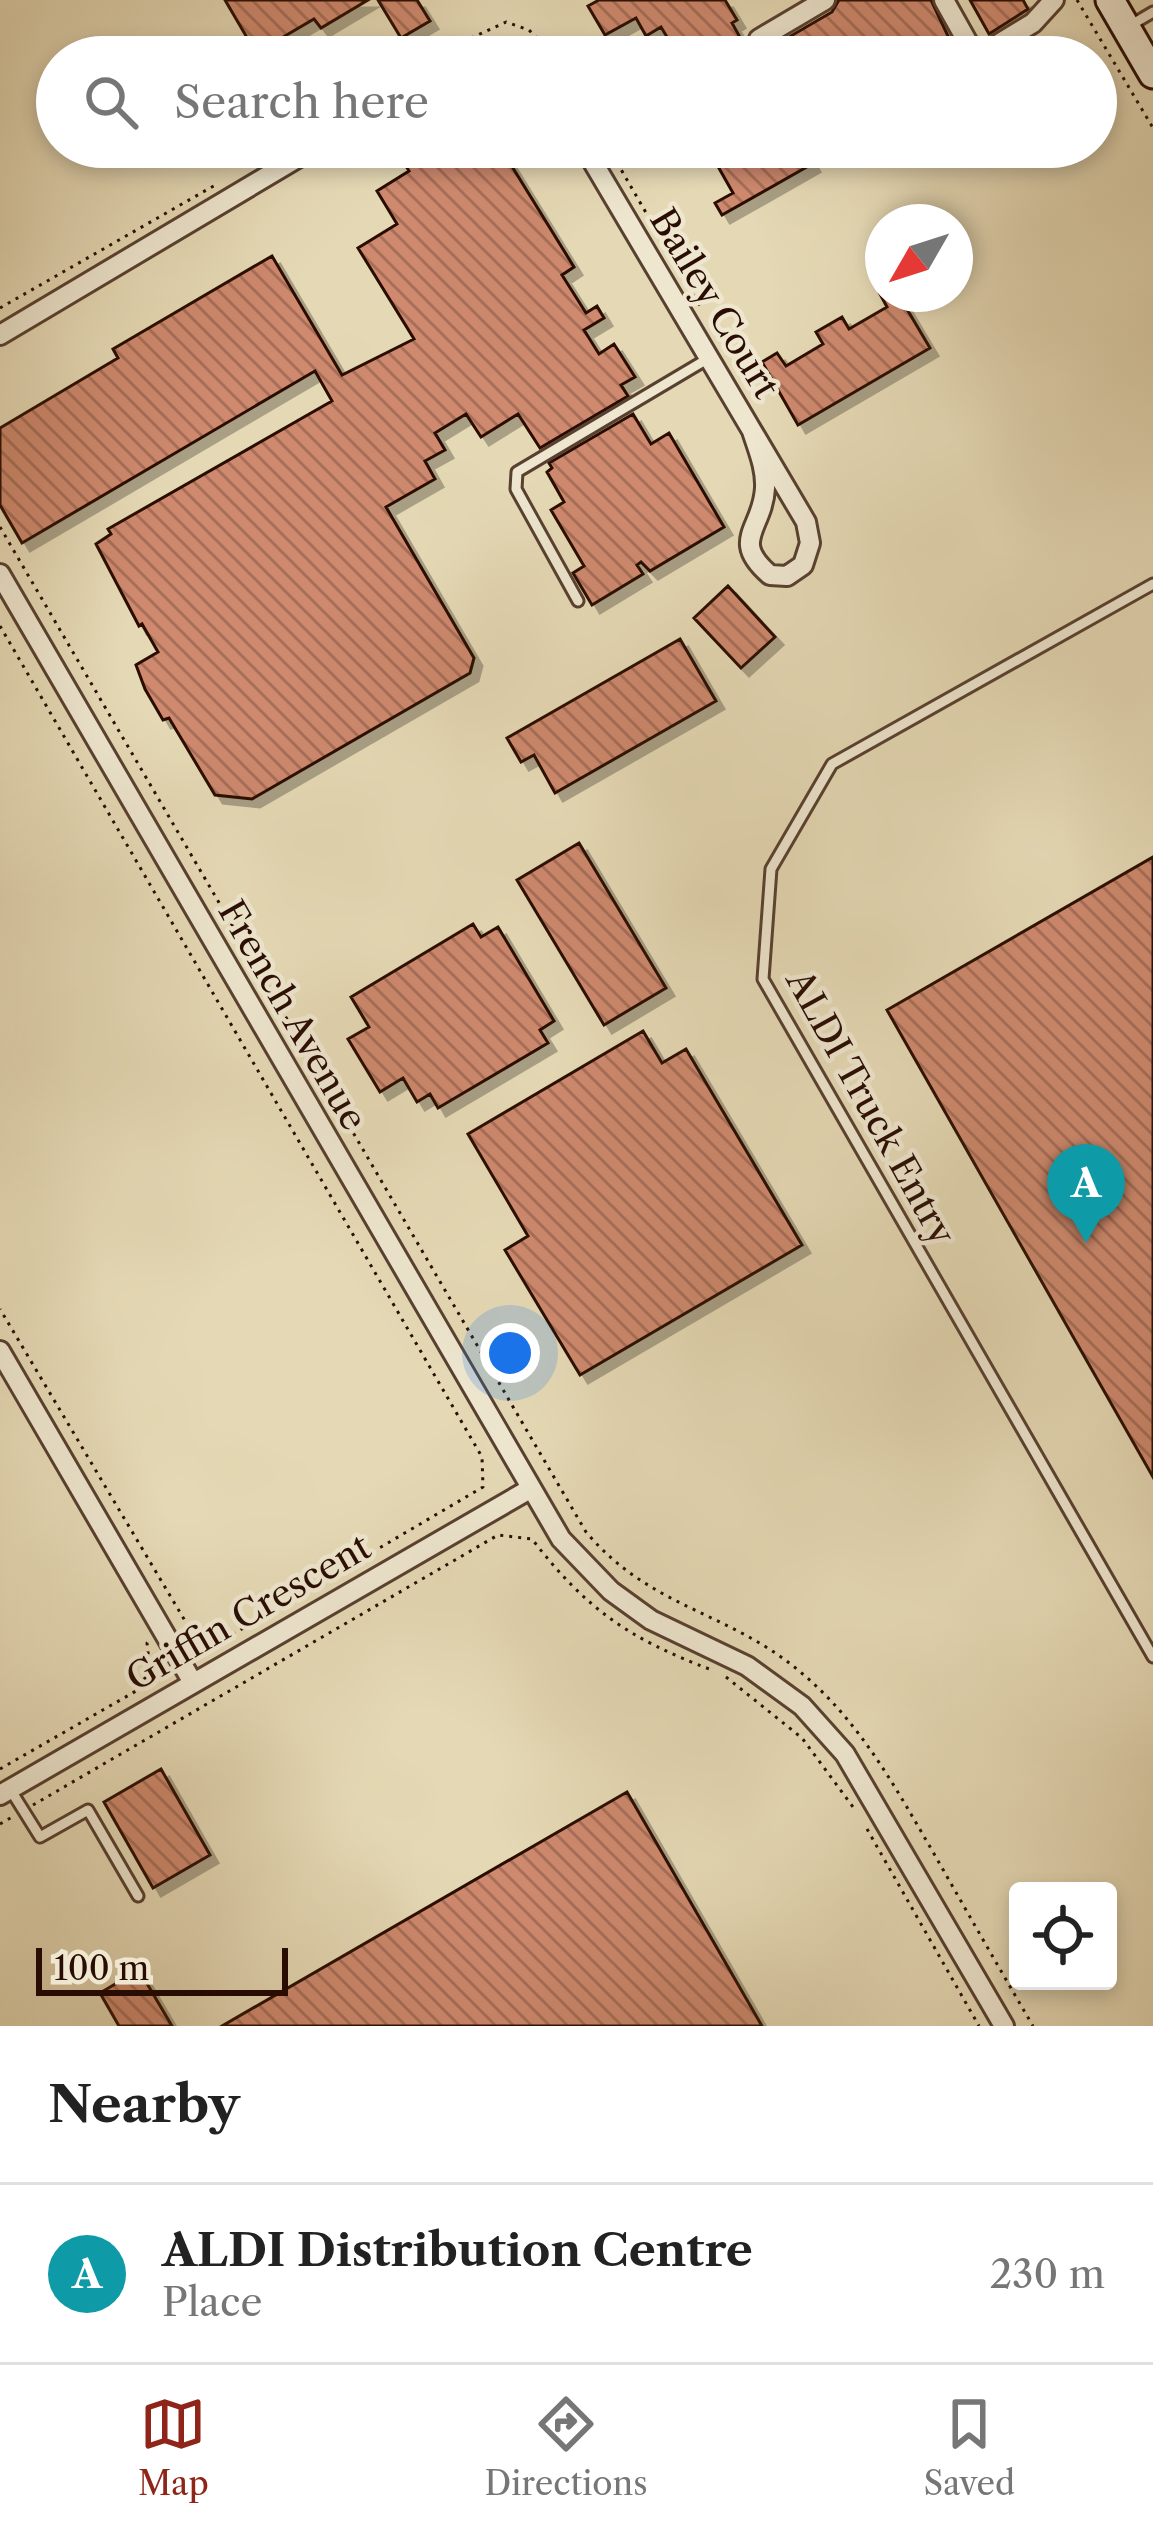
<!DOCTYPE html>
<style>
:root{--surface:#fff;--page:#f2f2f2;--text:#222;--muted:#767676;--line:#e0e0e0;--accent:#8f2418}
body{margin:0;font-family:"Libre Caslon Text",serif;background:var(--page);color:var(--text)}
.controls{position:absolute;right:36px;bottom:36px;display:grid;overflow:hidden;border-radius:12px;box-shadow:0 6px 18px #0003}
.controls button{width:108px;height:108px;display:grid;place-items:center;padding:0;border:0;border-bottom:3px solid var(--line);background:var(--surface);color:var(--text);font:60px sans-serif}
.compass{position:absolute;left:865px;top:204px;width:108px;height:108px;border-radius:50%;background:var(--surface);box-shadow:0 6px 18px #0003;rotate:231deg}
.scale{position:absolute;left:36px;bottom:30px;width:252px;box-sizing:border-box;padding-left:12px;border:6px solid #290d03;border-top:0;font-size:33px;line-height:42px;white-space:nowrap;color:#290d03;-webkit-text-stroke:9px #eee6cf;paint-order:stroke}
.you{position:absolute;left:510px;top:1353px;width:42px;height:42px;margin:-30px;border:9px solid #fff;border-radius:50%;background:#1a73e8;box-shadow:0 0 0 18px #1a73e833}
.badge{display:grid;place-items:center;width:78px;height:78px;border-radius:50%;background:var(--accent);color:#fff;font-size:39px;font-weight:700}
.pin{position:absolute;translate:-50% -99px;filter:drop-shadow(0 3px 6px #0008)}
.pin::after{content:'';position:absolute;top:63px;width:42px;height:36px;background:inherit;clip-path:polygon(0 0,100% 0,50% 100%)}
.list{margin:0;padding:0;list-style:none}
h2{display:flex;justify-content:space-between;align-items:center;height:156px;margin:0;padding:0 48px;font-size:51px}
h2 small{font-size:39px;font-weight:400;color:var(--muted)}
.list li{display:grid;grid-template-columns:78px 1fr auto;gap:36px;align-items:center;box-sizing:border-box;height:180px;padding:0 48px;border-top:3px solid var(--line)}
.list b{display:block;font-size:45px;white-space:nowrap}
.list p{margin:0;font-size:39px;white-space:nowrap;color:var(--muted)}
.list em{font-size:39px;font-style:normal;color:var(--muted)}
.icon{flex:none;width:66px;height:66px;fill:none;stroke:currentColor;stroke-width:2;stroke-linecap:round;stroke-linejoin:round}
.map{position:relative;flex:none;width:1153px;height:2026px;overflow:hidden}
.search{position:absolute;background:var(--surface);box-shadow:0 6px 18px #0003;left:36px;right:36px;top:36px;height:132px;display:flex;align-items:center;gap:30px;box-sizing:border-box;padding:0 42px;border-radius:66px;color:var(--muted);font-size:45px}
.sheet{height:336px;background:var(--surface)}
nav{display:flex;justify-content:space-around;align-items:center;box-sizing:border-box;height:168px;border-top:3px solid var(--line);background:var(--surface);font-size:33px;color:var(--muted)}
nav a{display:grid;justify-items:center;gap:6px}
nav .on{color:var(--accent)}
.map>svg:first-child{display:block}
.building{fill:url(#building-back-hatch);stroke:#290d03;stroke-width:3;filter:url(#shadow)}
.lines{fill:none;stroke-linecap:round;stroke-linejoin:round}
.lane-casing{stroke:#584030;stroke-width:15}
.street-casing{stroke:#584030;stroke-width:24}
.secondary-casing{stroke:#290d03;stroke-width:33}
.path{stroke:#290d03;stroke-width:3;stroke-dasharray:3 6;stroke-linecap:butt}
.lane{stroke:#eee6cf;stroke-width:9}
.street{stroke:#eee6cf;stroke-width:18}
.secondary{stroke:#eee6cf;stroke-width:27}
.labels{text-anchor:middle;stroke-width:9;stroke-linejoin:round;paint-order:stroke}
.street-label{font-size:36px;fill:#290d03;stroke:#eee6cf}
</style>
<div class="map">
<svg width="1153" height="2026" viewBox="0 0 1153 2026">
<defs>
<pattern id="building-back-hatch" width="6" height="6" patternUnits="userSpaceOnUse" patternTransform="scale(3)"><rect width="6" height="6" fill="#ce896e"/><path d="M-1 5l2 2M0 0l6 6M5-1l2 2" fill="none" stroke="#a76e58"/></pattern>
<filter id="shadow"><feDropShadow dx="8" dy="8" stdDeviation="0" flood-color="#0004"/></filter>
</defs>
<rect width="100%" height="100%" fill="#e5d9b5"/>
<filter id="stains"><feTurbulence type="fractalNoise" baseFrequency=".00167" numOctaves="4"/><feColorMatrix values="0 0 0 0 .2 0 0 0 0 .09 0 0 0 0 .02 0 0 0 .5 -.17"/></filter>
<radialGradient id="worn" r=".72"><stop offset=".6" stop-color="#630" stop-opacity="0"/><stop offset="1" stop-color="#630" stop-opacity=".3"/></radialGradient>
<!-- building -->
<path class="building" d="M 225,0 L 368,0 L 321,28 L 314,19 L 256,53 Z
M 378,0 L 417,0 L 430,21 L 401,38 Z
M 599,0 L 725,0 L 737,20 L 732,23 L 751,57 L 679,57 L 661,27 L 646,36 L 636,18 L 605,35 L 588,6 Z
M 839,0 L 931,0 L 948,36 L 918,57 L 783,57 L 777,44 L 832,12 Z
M 970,0 L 1023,0 L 1028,9 L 989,34 Z
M 409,147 L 500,147 L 574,267 L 562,275 L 586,313 L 597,306 L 604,318 L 584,330 L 599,354 L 614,344 L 635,377 L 621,385 L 628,396 L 540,448 L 518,414 L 481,437 L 466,414 L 435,433 L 445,450 L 425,461 L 435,479 L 386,507 L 474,658 L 470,673 L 252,799 L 215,795 L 169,718 L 163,720 L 145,689 L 136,665 L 158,652 L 142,624 L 139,626 L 96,544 L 111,534 L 108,529 L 332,401 L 315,371 L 22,543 L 0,505 L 0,428 L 118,358 L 113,349 L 272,256 L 342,375 L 414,339 L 358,248 L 397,224 L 377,191 L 409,171 L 398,153 Z
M 707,147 L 802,147 L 812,164 L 722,215 L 715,203 L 733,193 Z
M 880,294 L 898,294 L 930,348 L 798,425 L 762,362 L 777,353 L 786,366 L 823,344 L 816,332 L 842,317 L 849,329 L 887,307 Z
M 633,414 L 651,444 L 669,433 L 724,527 L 650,571 L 641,562 L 637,565 L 643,574 L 592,605 L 573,573 L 584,566 L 551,510 L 564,502 L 547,472 L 552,468 L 549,463 Z
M 728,586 L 775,637 L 741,668 L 694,618 Z
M 680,639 L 716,701 L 555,793 L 534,755 L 521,762 L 507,738 Z
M 579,843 L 666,988 L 604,1025 L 517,880 Z
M 1153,857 L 1153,1477 L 887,1010 Z
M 473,924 L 481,937 L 498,927 L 554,1021 L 540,1030 L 548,1043 L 438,1108 L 430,1094 L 417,1102 L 403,1078 L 380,1092 L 348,1039 L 369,1027 L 351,997 Z
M 643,1031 L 662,1063 L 686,1049 L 802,1245 L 580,1375 L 505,1250 L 528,1236 L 468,1134 Z
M 161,1769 L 210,1855 L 153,1888 L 104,1802 Z
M 627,1792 L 762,2026 L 222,2026 Z
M 139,1970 L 172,2026 L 119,2026 L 100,1993 Z"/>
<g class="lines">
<!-- lane casing -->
<g class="lane-casing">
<path id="lane" d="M 1131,25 L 1153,12
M 1153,584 L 832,764 L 771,869 L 763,979 L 1153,1657
M 578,601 L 516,489 L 517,472 L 709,358
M 10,1789 L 40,1837 L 88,1810 L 138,1896"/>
</g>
<!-- street casing -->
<g class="street-casing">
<path id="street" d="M 944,0 L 972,50
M 474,57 L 508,52 L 517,57
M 769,57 L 759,39 L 825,0
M 939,57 L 959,45 L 982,54 L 1033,23 L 1054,0
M 584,147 L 806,522 L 810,543 L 803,565 L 787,576 L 770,575 C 729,540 763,529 765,488 C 766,468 758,450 752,431
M 0,335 L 316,147
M 0,574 L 561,1539 L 611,1591 L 651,1620 L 747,1666 L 802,1706 L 845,1754 L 1004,2026
M 0,1351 L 192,1681
M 0,1795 L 530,1489"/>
</g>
<!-- secondary casing -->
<g class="secondary-casing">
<path id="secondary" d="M 1110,0 L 1153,74"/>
</g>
<!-- path -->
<path class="path" d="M 1077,0 L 1153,128
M 471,38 L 506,22 L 529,30 L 555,57
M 438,57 L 463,43
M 608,147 L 700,306
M 0,308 L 217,184
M 0,527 L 586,1532 C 650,1608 727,1611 798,1670 C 859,1720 894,1785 933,1852 C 966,1910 999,1968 1033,2026
M 0,626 L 482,1457 L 483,1487 L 223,1640 L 194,1636 L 0,1309
M 726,1677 L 802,1738 L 856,1811
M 0,1769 L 136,1691 L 150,1671 L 147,1643 L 150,1641
M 33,1805 L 498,1535 L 532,1539 C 586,1609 629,1639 712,1670
M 0,1824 L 14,1816
M 867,1829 L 979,2026"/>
<!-- lane -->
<use href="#lane" class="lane"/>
<!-- street -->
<use href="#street" class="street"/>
<!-- secondary -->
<use href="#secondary" class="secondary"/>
</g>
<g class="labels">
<!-- street labels -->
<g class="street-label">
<text transform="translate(715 303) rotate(59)" y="13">Bailey Court</text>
<text transform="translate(293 1015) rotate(60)" y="13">French Avenue</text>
<text transform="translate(871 1107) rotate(61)" y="13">ALDI Truck Entry</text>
<text transform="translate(248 1612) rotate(-30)" y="13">Griffin Crescent</text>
</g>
</g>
<rect width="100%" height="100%" filter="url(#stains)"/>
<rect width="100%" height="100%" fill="url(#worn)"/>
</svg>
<div class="controls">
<button><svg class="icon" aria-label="locate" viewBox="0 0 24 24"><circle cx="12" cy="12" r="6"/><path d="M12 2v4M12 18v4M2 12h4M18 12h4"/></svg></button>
</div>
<svg class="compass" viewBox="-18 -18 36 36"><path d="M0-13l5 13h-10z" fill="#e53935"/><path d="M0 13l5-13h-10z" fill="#767676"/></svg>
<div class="scale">100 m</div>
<div class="you"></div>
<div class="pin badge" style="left:1086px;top:1243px;background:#0f9aa8">A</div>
<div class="search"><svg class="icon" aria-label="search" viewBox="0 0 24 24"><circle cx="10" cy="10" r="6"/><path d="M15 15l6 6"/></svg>Search here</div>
</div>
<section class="sheet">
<h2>Nearby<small></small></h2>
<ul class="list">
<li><span class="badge" style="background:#0f9aa8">A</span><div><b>ALDI Distribution Centre</b><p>Place</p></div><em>230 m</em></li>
</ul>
</section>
<nav>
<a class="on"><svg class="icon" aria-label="map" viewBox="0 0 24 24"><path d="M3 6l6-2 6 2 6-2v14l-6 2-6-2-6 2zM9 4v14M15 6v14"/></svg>Map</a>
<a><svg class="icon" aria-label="directions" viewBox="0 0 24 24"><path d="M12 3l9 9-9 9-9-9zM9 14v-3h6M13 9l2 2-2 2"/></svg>Directions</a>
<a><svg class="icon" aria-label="saved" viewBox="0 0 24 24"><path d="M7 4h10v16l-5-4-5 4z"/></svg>Saved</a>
</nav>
